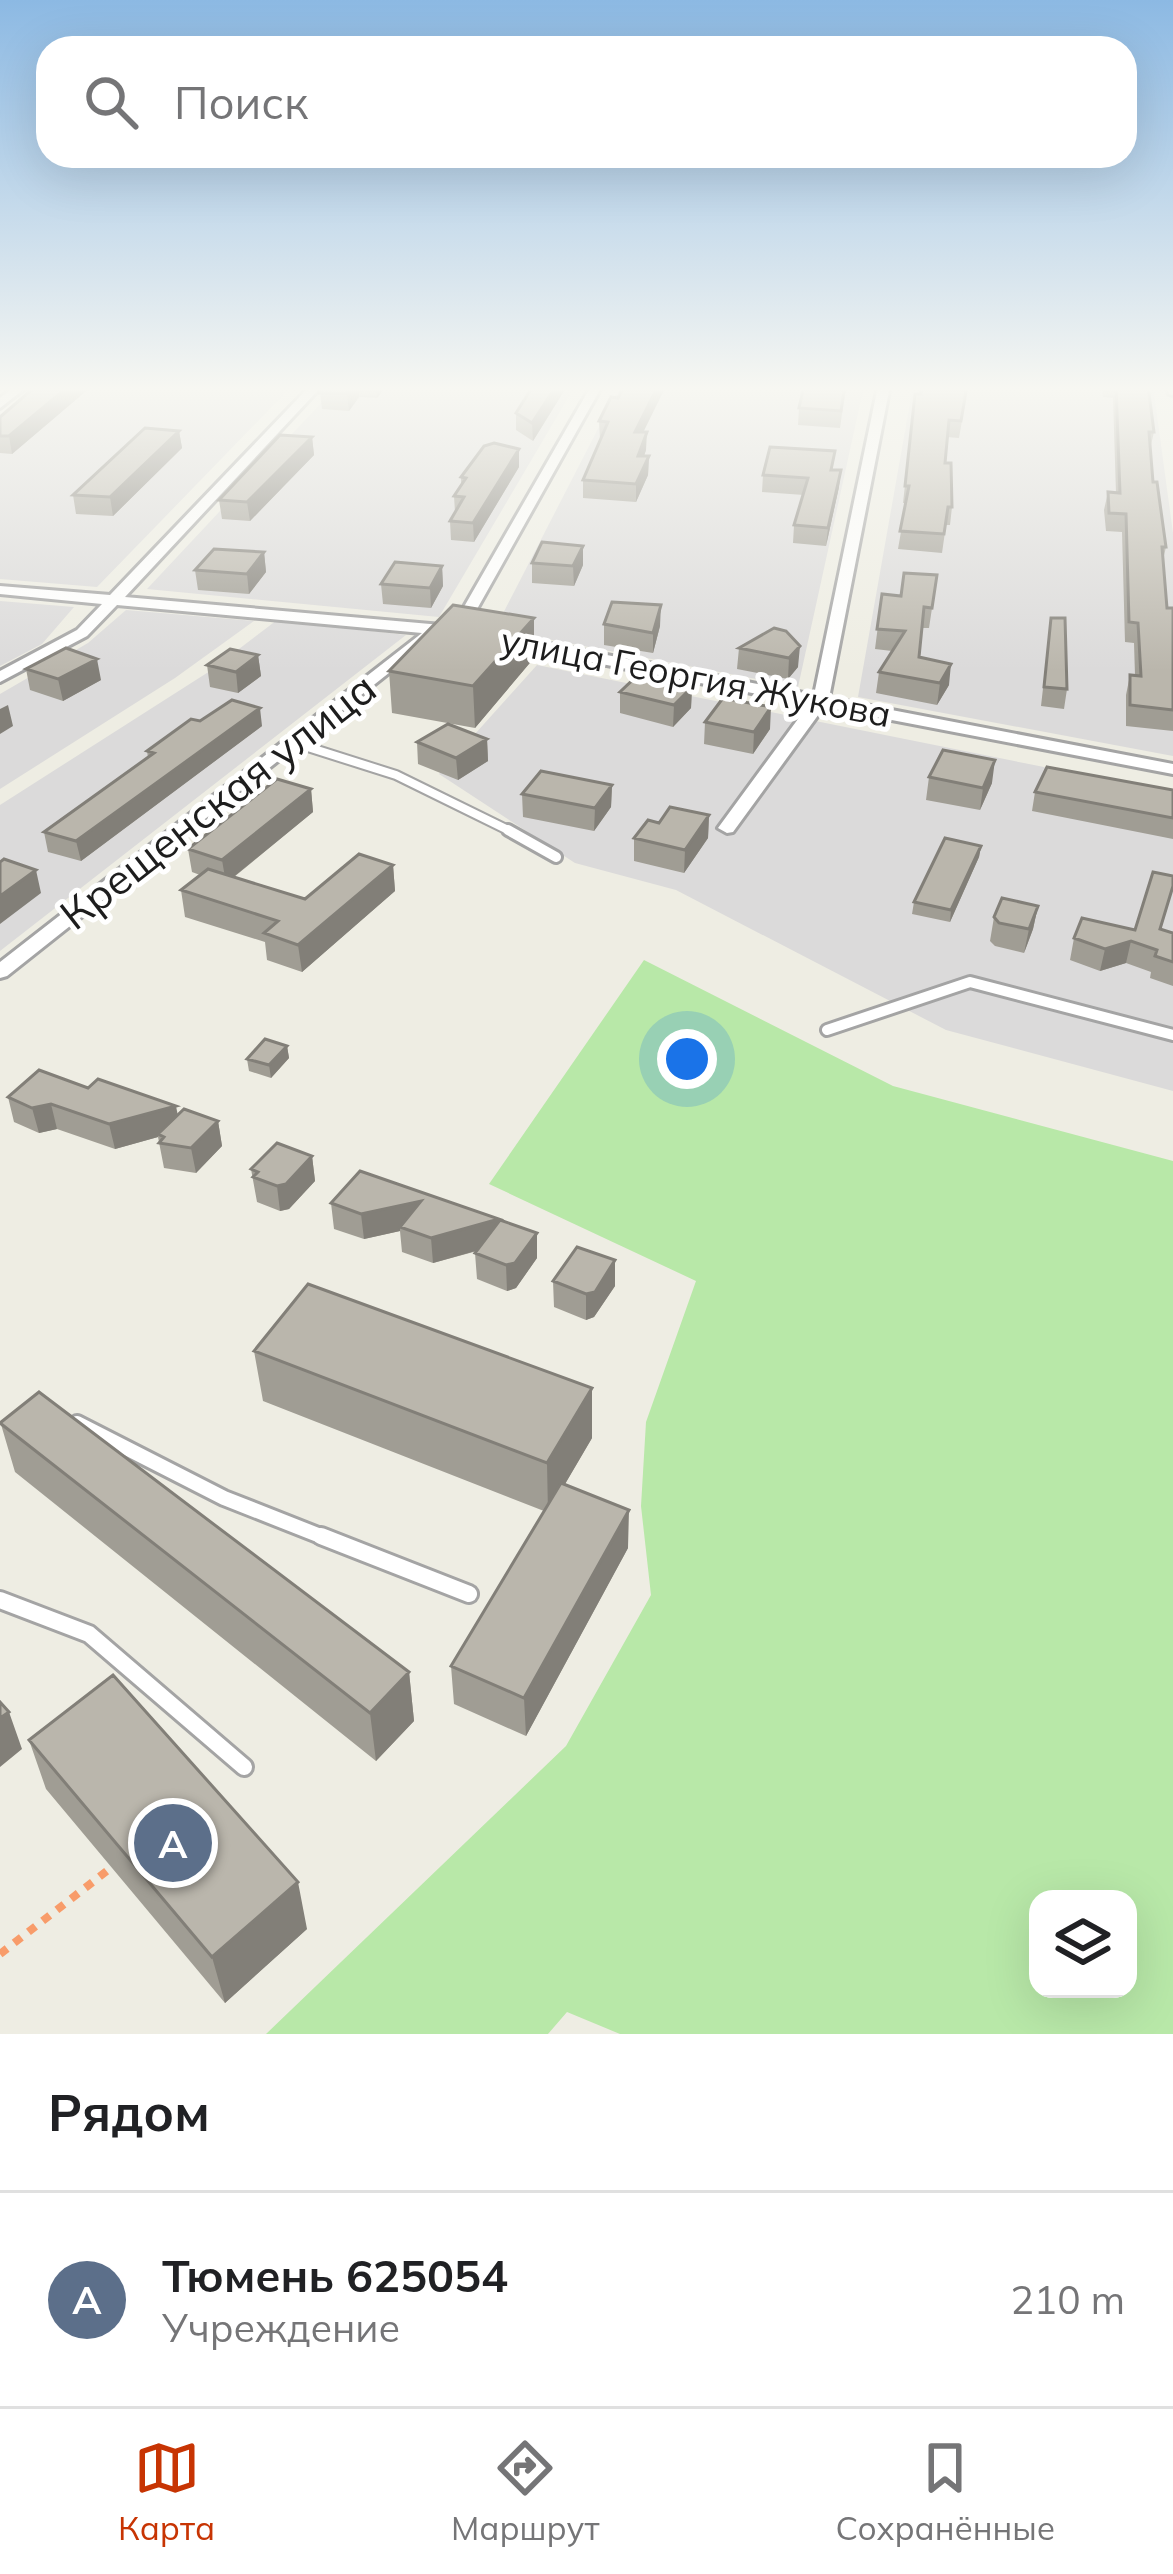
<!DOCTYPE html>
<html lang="ru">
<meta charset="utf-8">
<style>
:root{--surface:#fff;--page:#f2f2f2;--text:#202124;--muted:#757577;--line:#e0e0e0;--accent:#c73403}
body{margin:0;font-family:Mulish,sans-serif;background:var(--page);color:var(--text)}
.controls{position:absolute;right:36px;bottom:36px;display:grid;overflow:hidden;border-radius:24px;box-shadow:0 12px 48px #0002}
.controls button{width:108px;height:108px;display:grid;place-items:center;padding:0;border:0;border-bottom:3px solid var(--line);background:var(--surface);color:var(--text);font:60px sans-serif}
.you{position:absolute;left:687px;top:1059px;width:42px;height:42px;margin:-30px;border:9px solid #fff;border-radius:50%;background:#1a73e8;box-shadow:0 0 0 18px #1a73e833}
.badge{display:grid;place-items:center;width:78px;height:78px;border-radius:50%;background:var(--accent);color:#fff;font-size:39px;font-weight:700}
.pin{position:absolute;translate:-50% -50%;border:6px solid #fff;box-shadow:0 3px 12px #0006}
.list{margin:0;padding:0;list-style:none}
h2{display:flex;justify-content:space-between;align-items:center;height:156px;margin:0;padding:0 48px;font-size:51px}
h2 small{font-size:39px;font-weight:400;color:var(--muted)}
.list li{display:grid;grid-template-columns:78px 1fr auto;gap:36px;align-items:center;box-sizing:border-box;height:216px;padding:0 48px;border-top:3px solid var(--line)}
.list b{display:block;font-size:45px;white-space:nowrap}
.list p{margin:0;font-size:39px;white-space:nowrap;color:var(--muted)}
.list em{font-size:39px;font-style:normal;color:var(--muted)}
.icon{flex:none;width:66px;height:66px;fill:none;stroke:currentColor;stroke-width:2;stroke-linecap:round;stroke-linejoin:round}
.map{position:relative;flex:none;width:1173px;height:2034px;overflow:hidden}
.search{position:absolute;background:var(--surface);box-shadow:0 12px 48px #0002;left:36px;right:36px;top:36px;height:132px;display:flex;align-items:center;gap:30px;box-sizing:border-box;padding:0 42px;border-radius:36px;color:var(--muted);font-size:45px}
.sheet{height:372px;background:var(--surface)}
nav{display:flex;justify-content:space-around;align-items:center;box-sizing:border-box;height:168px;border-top:3px solid var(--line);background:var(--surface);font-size:33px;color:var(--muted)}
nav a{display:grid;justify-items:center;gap:6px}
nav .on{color:var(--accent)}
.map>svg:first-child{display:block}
.residential{fill:#dbdada}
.grass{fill:#b8e8a8;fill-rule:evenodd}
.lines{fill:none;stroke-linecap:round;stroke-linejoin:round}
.service-far3-casing{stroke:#a4a4a4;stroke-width:12}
.service-far2-casing{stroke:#a4a4a4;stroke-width:16}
.service-far1-casing{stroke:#a4a4a4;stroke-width:20}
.service-casing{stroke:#a4a4a4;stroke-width:22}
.minor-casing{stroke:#a4a4a4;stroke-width:6}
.path{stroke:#f89c6a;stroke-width:8;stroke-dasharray:9 9;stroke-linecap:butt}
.service-far3{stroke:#fff;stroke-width:8}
.service-far2{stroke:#fff;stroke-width:10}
.service-far1{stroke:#fff;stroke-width:14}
.service{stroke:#fff;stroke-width:16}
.minor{fill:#fff;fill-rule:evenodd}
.wall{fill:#a09d94}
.shaded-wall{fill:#827f78}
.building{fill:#bab6ac;stroke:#827f78;stroke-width:3}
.labels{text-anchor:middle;stroke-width:10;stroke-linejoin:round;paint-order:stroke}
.far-street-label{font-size:36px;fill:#1d1d1d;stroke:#fff}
.street-label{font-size:42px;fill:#1d1d1d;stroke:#fff}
</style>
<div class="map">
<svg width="1173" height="2034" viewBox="0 0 1173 2034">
<rect width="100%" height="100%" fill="#eeede3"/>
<!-- residential -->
<path class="residential" d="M 38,386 L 292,386 L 97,587 L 0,579 L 0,415 Z
M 337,386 L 575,386 L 439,617 L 147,589 Z
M 620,386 L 864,386 L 798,687 L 495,629 Z
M 913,386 L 1153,386 L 1173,533 L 1173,756 L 858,697 Z
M 0,601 L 74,607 L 42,644 L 0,666 Z
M 126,610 L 254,621 L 175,678 L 0,789 L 0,694 L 88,643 Z
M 277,620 L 406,635 L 0,951 L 0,805 L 210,671 Z
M 537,665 L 1173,793 L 1173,1091 L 946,1030 L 676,890 L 575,863 L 439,774 Z"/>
<!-- grass -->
<path class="grass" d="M 644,960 L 893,1086 L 1173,1161 L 1173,2034 L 620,2034 L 567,2012 L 548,2034 L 266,2034 L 566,1746 L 651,1595 L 641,1506 L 646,1422 L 696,1281 L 489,1184 ZM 1038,1899 L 1128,1899 L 1128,1989 L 1038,1989 Z"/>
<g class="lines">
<!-- service-far3 casing -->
<g class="service-far3-casing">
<path id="service-far3" d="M 292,742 L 396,775 L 514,833"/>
</g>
<!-- service-far2 casing -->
<g class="service-far2-casing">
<path id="service-far2" d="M 508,830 L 556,857
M 827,1030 L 970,982 L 1173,1035"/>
</g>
<!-- service-far1 casing -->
<g class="service-far1-casing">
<path id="service-far1" d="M 77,1423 L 224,1498 L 328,1539"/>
</g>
<!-- service casing -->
<g class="service-casing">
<path id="service" d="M 321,1536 L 469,1594
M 0,1600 L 89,1634 L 244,1767"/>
</g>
<!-- minor casing -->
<g class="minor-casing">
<path id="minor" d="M 15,386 L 28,386 L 0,408 L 0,398 Z
M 310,386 L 322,386 L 125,597 L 453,626 L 591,386 L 602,386 L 463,634 L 438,634 L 7,976 L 0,978 L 0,962 L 422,633 L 117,605 L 87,636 L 0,682 L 0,671 L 77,630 L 102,604 L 0,594 L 0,586 L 110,595 Z
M 878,386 L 890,386 L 829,698 L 1173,764 L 1173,774 L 824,707 L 733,832 L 727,833 L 718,828 L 809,704 L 508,646 L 500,641 L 508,636 L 814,695 Z
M 1166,386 L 1173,386 L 1173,395 L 1169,394 Z"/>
</g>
<!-- path -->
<path class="path" d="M 0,1954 L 112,1867"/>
<!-- service-far3 -->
<use href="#service-far3" class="service-far3"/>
<!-- service-far2 -->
<use href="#service-far2" class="service-far2"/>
<!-- service-far1 -->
<use href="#service-far1" class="service-far1"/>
<!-- service -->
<use href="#service" class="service"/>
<!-- minor -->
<use href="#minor" class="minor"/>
</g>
<!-- wall -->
<path class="wall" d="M 36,386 L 92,386 L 12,454 L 0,453 L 0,417 Z
M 326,386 L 386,386 L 377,398 L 359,397 L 349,411 L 322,409 L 320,393 Z
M 533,386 L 567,386 L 533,441 L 516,430 L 516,413 Z
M 846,386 L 840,428 L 798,425 L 799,408 Z
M 968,386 L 959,438 L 947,437 L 945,463 L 952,507 L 950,525 L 946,525 L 942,553 L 898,549 L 906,503 L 903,503 L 915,394 Z
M 1102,386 L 1148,386 L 1154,432 L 1150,449 L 1153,482 L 1166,547 L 1163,560 L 1167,608 L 1173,608 L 1173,731 L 1126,726 L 1126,695 L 1130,675 L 1135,675 L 1134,643 L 1125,642 L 1122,532 L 1106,531 L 1104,510 L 1108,492 L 1116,493 L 1113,398 L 1103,397 Z
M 611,397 L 643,432 L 646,450 L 644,456 L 649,456 L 648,475 L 636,502 L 583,498 L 583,480 L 600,439 L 599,421 Z
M 179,431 L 182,448 L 113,516 L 76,514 L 73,495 Z
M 312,437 L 314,455 L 250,521 L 222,519 L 219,500 Z
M 519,467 L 474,542 L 451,540 L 450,521 L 455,512 L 454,496 L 461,485 L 461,477 Z
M 833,470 L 839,487 L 826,546 L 793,543 L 794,525 L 804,495 L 762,492 L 763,475 Z
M 583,546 L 583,565 L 574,586 L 532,583 L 532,563 Z
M 264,552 L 266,572 L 249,594 L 198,590 L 195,570 Z
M 442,566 L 443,586 L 431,608 L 383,604 L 381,584 Z
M 937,575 L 929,628 L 922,628 L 919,657 L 949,685 L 937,705 L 876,693 L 879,672 L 892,651 L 875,649 L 882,594 L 901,596 Z
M 534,618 L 534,658 L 475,728 L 392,713 L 389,671 Z
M 1051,618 L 1067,689 L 1064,709 L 1041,706 Z
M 604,624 L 660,626 L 653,653 L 604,645 Z
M 774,628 L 798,667 L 788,679 L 737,669 L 739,648 Z
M 258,655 L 261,676 L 238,693 L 210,687 L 207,665 Z
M 26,669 L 101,680 L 63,701 L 30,690 Z
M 692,687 L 691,708 L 673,727 L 620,713 L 620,692 Z
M 200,721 L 262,726 L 81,861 L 48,852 L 44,832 L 148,758 L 147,751 Z
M 705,722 L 770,729 L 753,754 L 704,744 Z
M 487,739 L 488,761 L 458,780 L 418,764 L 417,742 Z
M 929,777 L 992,783 L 980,810 L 926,800 Z
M 612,785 L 611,807 L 594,831 L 523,817 L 522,794 Z
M 311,789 L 313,812 L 234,877 L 305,899 L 393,865 L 395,891 L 302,972 L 267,960 L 265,942 L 185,917 L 181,890 L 200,875 L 192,872 L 188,849 Z
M 1173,790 L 1173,839 L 1032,811 L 1035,792 Z
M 709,815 L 708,838 L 684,873 L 634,861 L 634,838 L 659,823 Z
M 981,846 L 979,857 L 950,922 L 912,914 L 914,902 Z
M 1173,888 L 1161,929 L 1173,932 L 1173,986 L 1150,978 L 1151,972 L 1126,963 L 1100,971 L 1070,960 L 1074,938 L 1135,930 Z
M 1038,906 L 1033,929 L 1024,953 L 995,946 L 990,941 L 994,917 Z
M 287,1046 L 289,1058 L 271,1078 L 249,1071 L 247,1059 Z
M 88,1088 L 178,1115 L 218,1121 L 222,1146 L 196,1173 L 164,1168 L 158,1137 L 115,1149 L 57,1129 L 39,1133 L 14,1122 L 8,1097 Z
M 312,1156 L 315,1181 L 289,1209 L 280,1211 L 257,1202 L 251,1169 Z
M 331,1203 L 499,1221 L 537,1233 L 537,1258 L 516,1288 L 507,1291 L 477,1279 L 475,1253 L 477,1251 L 433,1263 L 402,1252 L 400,1231 L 364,1239 L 334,1229 Z
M 615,1260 L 615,1286 L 594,1317 L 586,1320 L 554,1307 L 553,1281 Z
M 254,1351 L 592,1438 L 565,1484 L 628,1548 L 526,1736 L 454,1704 L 451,1666 L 544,1511 L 263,1401 Z
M 0,1421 L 409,1672 L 414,1721 L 376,1761 L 15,1472 Z
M 29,1740 L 307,1929 L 225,2003 L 46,1789 Z"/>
<!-- shaded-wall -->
<path class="shaded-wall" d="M 69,386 L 92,386 L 12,454 L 9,436 Z
M 353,386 L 358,386 L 359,397 L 349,411 L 347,394 Z
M 376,386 L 386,386 L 377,398 Z
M 556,386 L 567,386 L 533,441 L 532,423 Z
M 658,386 L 666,386 L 635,449 L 635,432 Z
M 179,431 L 182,448 L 113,516 L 110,497 Z
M 647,432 L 646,450 L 638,474 L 638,456 Z
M 312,437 L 314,455 L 250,521 L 247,502 Z
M 519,449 L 519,467 L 474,542 L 473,523 Z
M 649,456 L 648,475 L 636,502 L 636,484 Z
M 841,470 L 839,487 L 826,546 L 828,528 Z
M 583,546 L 583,565 L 574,586 L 573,566 Z
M 264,552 L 266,572 L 249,594 L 247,574 Z
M 442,566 L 443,586 L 431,608 L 430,588 Z
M 661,605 L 660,626 L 653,653 L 653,633 Z
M 534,618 L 534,658 L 475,728 L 473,686 Z
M 800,646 L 798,667 L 788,679 L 789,658 Z
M 258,655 L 261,676 L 238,693 L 236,672 Z
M 97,659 L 101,680 L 63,701 L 58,679 Z
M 951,664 L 949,685 L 937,705 L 940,683 Z
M 692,687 L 691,708 L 673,727 L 674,705 Z
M 8,705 L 13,726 L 0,734 L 0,709 Z
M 771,707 L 770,729 L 753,754 L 754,732 Z
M 260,708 L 262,726 L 81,861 L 76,841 Z
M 487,739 L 488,761 L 458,780 L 456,758 Z
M 995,760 L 992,783 L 980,810 L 983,788 Z
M 612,785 L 611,807 L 594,831 L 595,808 Z
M 311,789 L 313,812 L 226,883 L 222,860 Z
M 709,815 L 708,838 L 684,873 L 685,850 Z
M 981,846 L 979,857 L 950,922 L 951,910 Z
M 393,865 L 395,891 L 302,972 L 298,945 Z
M 36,870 L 41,893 L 0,924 L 0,896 Z
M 1038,906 L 1033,929 L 1024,953 L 1029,929 Z
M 1131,941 L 1126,963 L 1100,971 L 1105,949 Z
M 287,1046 L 289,1058 L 271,1078 L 269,1065 Z
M 51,1104 L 57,1129 L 39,1133 L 32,1108 Z
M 176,1106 L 181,1131 L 158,1134 L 158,1137 L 115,1149 L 109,1124 Z
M 218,1121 L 222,1146 L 196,1173 L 191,1148 Z
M 312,1156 L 315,1181 L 289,1209 L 280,1211 L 277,1186 Z
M 421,1201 L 400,1227 L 400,1231 L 364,1239 L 361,1214 Z
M 499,1219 L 500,1244 L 433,1263 L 431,1238 Z
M 537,1233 L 537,1258 L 516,1288 L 507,1291 L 506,1265 Z
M 615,1260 L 615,1286 L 594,1317 L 586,1320 L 586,1294 Z
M 592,1388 L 592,1438 L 548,1513 L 547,1463 Z
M 629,1510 L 628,1548 L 526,1736 L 524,1698 Z
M 409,1672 L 414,1721 L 376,1761 L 370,1713 Z
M 9,1712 L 22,1749 L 0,1767 L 0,1718 Z
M 298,1882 L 307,1929 L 225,2003 L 212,1957 Z"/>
<!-- building -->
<path class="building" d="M 36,386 L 69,386 L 9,436 L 0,436 L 0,417 Z
M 326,386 L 353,386 L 347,394 L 320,393 Z
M 533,386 L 556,386 L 532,423 L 516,413 Z
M 624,386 L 658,386 L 635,432 L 647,432 L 638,456 L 649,456 L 636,484 L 583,480 L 608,422 L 599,421 L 611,397 L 618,398 Z
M 804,386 L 845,386 L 841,411 L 799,408 Z
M 922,386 L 967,386 L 961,421 L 949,420 L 945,463 L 951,463 L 952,507 L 948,507 L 944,534 L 900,531 L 909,486 L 905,486 L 915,394 L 921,394 Z
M 1116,386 L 1148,386 L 1154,432 L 1149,432 L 1153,482 L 1157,482 L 1166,547 L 1162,547 L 1167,608 L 1173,608 L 1173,710 L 1130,705 L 1130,675 L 1141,676 L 1138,623 L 1129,622 L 1126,514 L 1109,513 L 1108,492 L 1120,493 Z
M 145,428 L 179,431 L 110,497 L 73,495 Z
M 280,435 L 312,437 L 247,502 L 219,500 Z
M 494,443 L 519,449 L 473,523 L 450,521 L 464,497 L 454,496 L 466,478 L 461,477 L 484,446 Z
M 770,447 L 835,451 L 831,470 L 841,470 L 828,528 L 794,525 L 808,478 L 763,475 Z
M 542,542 L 583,546 L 573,566 L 532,563 Z
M 214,549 L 264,552 L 247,574 L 195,570 Z
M 395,562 L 442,566 L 430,588 L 381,584 Z
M 904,573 L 937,575 L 932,608 L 924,607 L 919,657 L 951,664 L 940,683 L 879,672 L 905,631 L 877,629 L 882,594 L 901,596 Z
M 612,602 L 661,605 L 653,633 L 604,624 Z
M 453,605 L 534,618 L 473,686 L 389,671 Z
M 1051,618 L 1065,618 L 1067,689 L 1044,687 Z
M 774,628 L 786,631 L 800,646 L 789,658 L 739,648 Z
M 66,648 L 97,659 L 58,679 L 26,669 Z
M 230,649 L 258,655 L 236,672 L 207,665 Z
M 639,674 L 692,687 L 674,705 L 620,692 Z
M 723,698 L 771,707 L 754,732 L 705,722 Z
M 232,700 L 260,708 L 76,841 L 44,832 L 154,753 L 147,751 L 191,719 L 200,721 Z
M 448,724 L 487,739 L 456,758 L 417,742 Z
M 943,750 L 995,760 L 983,788 L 929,777 Z
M 1047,767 L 1173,790 L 1173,818 L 1035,792 Z
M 541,771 L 612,785 L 595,808 L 522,794 Z
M 277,779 L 311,789 L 222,860 L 188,849 Z
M 670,807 L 709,815 L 685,850 L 634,838 L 648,820 L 659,823 Z
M 945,838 L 981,846 L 951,910 L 914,902 Z
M 359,854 L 393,865 L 298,945 L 264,933 L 278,921 L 181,890 L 208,869 L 305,899 Z
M 4,859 L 36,870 L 0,896 L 0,862 Z
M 1153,872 L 1173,876 L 1173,886 L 1160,929 L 1173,933 L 1173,962 L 1155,956 L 1157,950 L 1131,941 L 1105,949 L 1074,938 L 1082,918 L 1135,930 Z
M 1002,898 L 1038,906 L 1029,929 L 999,923 L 994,917 Z
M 265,1039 L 287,1046 L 269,1065 L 247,1059 Z
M 39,1070 L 88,1088 L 98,1079 L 176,1106 L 109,1124 L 51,1104 L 32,1108 L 8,1097 Z
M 184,1109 L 218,1121 L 191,1148 L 159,1143 L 164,1137 L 158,1134 Z
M 277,1143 L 312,1156 L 286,1184 L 277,1186 L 253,1177 L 258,1172 L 251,1169 Z
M 360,1171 L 499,1219 L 431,1238 L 400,1227 L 421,1201 L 361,1214 L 331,1203 Z
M 500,1220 L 537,1233 L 515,1263 L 506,1265 L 475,1253 Z
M 577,1247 L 615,1260 L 595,1292 L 586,1294 L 553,1281 Z
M 308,1284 L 592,1388 L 547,1463 L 254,1351 Z
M 39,1392 L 409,1672 L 370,1713 L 0,1423 Z
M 561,1483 L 629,1510 L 524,1698 L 451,1666 Z
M 113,1675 L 298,1882 L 212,1957 L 29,1740 Z
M 0,1702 L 9,1712 L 0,1718 Z"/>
<!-- sky -->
<linearGradient id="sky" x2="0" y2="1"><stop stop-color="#8cb9e3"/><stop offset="0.58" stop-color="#f7f7f2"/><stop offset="1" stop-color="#f7f7f2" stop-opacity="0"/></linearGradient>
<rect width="1173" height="671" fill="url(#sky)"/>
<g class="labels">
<!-- far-street labels -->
<g class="far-street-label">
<text transform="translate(696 677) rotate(11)" y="13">улица Георгия Жукова</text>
</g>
<!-- street labels -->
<g class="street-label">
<text transform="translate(218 801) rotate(-38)" y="15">Крещенская улица</text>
</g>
</g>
</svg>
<div class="controls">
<button><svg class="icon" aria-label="layers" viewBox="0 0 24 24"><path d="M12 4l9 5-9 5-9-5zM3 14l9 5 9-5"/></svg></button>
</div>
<div class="you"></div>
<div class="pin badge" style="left:173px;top:1843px;background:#5c6f8a">A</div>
<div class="search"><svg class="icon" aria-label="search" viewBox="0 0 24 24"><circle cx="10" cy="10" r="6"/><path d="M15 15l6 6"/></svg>Поиск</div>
</div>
<section class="sheet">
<h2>Рядом<small></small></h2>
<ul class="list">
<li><span class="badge" style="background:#5c6f8a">A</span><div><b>Тюмень 625054</b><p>Учреждение</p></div><em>210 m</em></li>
</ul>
</section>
<nav>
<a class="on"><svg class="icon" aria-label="map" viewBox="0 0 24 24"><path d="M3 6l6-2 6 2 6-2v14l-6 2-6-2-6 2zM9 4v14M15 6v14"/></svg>Карта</a>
<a><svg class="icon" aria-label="directions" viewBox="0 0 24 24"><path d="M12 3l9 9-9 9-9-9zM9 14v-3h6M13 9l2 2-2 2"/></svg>Маршрут</a>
<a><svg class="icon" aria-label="saved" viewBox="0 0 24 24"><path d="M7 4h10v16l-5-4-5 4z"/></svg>Сохранённые</a>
</nav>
